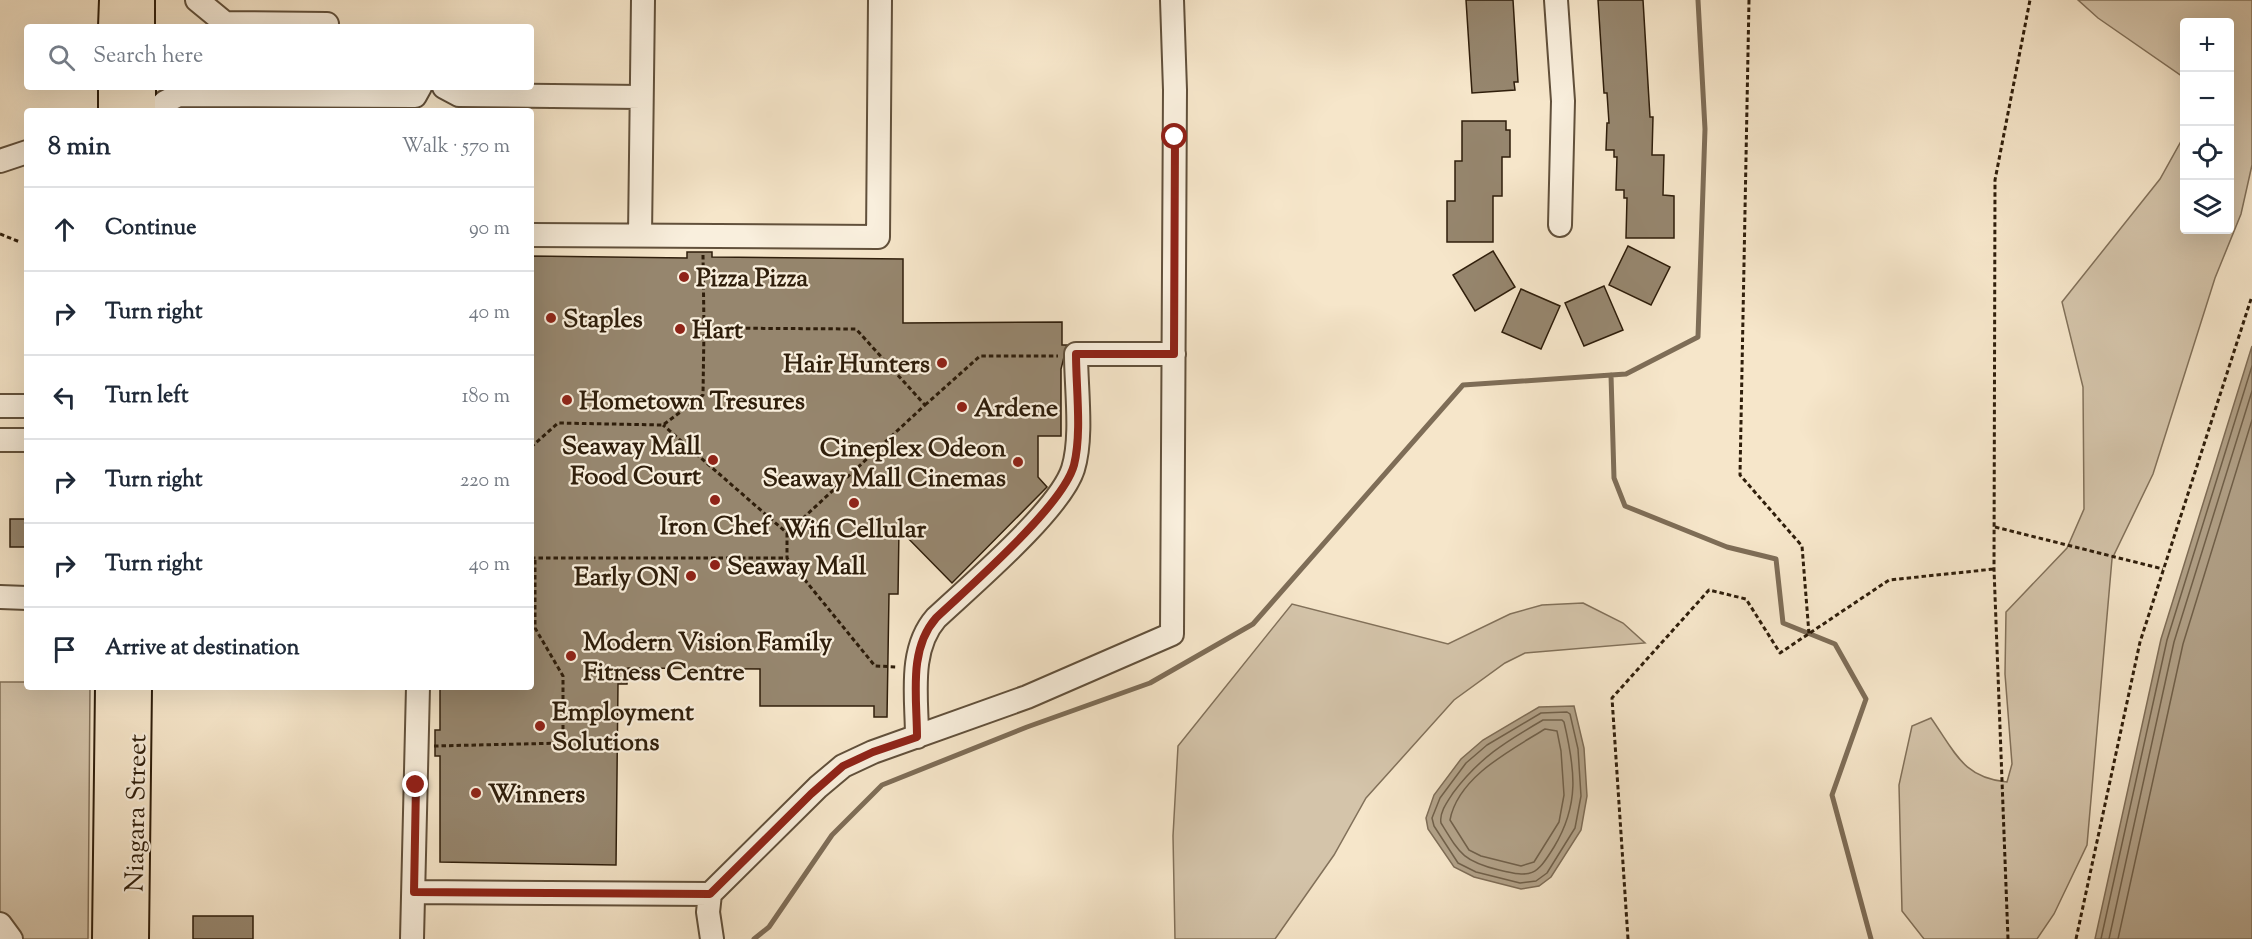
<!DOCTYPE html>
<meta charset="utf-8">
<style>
:root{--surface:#fff;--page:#f6f6f7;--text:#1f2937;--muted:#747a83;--line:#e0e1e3}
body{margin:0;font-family:"Sorts Mill Goudy",serif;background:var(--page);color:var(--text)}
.controls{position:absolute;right:18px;top:18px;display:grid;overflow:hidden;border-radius:6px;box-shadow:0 6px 24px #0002}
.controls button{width:54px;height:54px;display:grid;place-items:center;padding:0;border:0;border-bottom:2px solid var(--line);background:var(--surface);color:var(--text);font:30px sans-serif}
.stop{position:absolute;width:18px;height:18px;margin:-14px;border:4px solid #8f2418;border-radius:50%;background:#fff}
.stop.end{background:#8f2418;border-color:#fff;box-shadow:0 2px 6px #0008}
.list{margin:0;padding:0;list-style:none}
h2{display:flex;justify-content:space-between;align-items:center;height:78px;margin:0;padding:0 24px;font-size:26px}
h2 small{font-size:20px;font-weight:400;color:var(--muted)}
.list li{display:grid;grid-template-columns:39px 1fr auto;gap:18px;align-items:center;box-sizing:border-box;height:84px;padding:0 24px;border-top:2px solid var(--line)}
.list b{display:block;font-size:22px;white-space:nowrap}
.list em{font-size:20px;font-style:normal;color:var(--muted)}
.icon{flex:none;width:33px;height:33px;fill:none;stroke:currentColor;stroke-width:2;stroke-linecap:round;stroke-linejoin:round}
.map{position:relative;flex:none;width:2252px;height:939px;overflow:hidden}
.search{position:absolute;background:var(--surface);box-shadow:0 6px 24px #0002;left:24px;top:24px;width:510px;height:66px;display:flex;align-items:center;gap:15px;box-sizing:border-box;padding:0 21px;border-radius:6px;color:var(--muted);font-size:22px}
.panel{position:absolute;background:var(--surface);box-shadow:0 6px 24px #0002;left:24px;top:108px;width:510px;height:582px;border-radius:6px}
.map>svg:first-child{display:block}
.green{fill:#d4c4aa;stroke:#82715a;stroke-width:1.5}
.water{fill:#b2a289;stroke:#7e6d57;stroke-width:1.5}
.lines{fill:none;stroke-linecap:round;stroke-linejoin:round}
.shore{stroke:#70604a;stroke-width:1.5}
.stream{stroke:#7e6d57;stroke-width:5}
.building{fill:#96866e;stroke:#2f1e0b;stroke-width:1.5}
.minor-casing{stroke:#61503b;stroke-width:26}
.major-casing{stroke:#2f1e0b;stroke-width:32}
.path{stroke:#2f1e0b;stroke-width:3;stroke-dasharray:4.5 3;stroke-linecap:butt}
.minor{stroke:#f9efdd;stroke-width:22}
.major{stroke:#f6e6ca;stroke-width:28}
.route{stroke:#8f2418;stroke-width:8}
.poi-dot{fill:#8f2418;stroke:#f9efdd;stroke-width:2}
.labels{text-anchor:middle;stroke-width:4.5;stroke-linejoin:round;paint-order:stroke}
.poi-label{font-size:26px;font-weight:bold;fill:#2f1e0b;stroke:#f9efdd;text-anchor:start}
.street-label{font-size:26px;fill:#2f1e0b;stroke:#f9efdd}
</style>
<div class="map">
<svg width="2252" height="939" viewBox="0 0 2252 939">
<rect width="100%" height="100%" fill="#f6e6ca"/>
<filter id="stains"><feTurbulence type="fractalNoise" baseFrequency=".00333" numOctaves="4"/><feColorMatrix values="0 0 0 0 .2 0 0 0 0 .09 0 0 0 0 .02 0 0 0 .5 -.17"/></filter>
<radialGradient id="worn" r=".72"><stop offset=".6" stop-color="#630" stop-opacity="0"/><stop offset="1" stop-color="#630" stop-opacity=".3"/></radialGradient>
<!-- green -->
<path class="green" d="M 2078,0 L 2252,0 L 2252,165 L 2241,214 L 2215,278 L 2153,474 L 2112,559 L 2087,845 L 2054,914 L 2037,939 L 1924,939 L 1902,911 L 1899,785 L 1912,726 L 1931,718 C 1955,752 1963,778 2007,782 L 2012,764 L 2005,674 L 2006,612 L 2067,548 L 2084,509 L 2083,387 L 2062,302 L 2160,179 L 2184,136 L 2184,230 L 2230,230 L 2230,22 L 2184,22 L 2184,93 L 2183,77 L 2098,18 Z
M 1583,603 L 1623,623 L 1645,643 L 1525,653 L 1505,663 L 1454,700 L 1366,798 L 1334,855 L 1275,939 L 1175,939 L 1173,836 L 1178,746 L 1292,604 L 1448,644 L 1510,614 L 1542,605 Z
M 0,682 L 27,682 L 27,687 L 90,687 L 88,939 L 0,939 Z"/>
<!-- water -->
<path class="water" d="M 2252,346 L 2252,939 L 2095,939 L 2161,639 Z
M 1574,706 L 1584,748 L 1587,796 L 1581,830 L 1551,877 L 1539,886 L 1521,889 L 1474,877 L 1454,867 L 1428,829 L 1426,818 L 1434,795 L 1461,759 L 1483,740 L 1539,707 Z"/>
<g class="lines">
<!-- shore -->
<path class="shore" d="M 1567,712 L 1570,714 L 1578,749 L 1581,796 L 1575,828 L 1547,873 L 1536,881 L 1520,883 L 1476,872 L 1458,863 L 1434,826 L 1432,818 L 1440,798 L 1466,763 L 1487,745 L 1541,713 Z
M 1543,720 L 1562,720 L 1564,722 C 1575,769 1580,804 1554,847 C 1536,876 1532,878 1499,870 C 1463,861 1460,854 1441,823 C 1439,813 1447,802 1453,793 C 1479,758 1505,742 1543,720 Z
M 1545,729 L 1557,731 L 1561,751 L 1564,795 L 1559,822 L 1534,862 L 1521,866 L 1481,856 L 1469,850 L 1450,820 C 1458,777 1511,750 1545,729 Z
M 2101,939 L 2167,640 L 2252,366
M 2109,939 L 2174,642 L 2252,391
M 2118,939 L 2183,644 L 2252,420"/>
<!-- stream -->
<path class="stream" d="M 1611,375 L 1614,478 L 1625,506 L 1727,547 L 1776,559 L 1783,623 L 1835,644 L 1866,699 L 1832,795 L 1871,939
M 754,939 L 769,927 L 832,835 L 882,785 L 1027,727 L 1150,683 L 1253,624 L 1463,385 L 1626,374 L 1698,337 L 1705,129 L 1698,0"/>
</g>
<!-- building -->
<path class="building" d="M 1466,0 L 1513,0 L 1518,82 L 1514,82 L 1515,90 L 1472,93 Z
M 1598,0 L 1643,0 L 1650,117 L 1653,117 L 1652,155 L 1664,155 L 1663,195 L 1674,196 L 1674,238 L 1626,238 L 1627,198 L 1624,198 L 1624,190 L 1616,190 L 1617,157 L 1614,157 L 1614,150 L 1606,150 L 1607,123 L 1609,123 L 1607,93 L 1604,93 Z
M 1462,121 L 1506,121 L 1506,130 L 1510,130 L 1510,157 L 1502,157 L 1502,196 L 1493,196 L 1493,242 L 1447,242 L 1447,201 L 1455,201 L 1455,161 L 1462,161 Z
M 1628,246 L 1670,267 L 1651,305 L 1609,285 Z
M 1493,251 L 1515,287 L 1475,311 L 1453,275 Z
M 687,252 L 712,252 L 712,257 L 903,259 L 903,323 L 1062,322 L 1062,345 L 1067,345 L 1061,369 L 1061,436 L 1038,436 L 1038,477 L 1047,487 L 952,583 L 899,529 L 898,594 L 889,594 L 887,717 L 874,717 L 874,706 L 760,706 L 760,669 L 628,668 L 627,684 L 618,684 L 616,865 L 440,862 L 440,756 L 435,756 L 435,730 L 440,730 L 440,687 L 531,687 L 531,256 L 687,258 Z
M 1604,286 L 1623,330 L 1584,346 L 1565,303 Z
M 1521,289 L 1560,306 L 1541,349 L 1502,332 Z
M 10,519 L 27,519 L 27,547 L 10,547 Z
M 193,916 L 253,916 L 253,939 L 193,939 Z"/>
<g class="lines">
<!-- minor casing -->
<g class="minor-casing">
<path id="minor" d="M 197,0 L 225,23 L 327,24
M 1556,0 L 1563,101 L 1560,225
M 444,87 L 459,95 L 641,97
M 156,111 L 165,102 L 179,95 L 415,96 L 420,87
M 0,161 L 27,152
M 531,235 L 878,237 L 880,0
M 640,235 L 643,0
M 0,406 L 27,406
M 0,440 L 27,440
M 0,597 L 27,598
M 917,737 C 917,698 908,650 936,618 C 970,586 1060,510 1073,469 C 1083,437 1076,388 1076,354 L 1174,354
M 414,892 L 710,894 L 708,912 L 712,939
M 710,894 L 818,787 L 843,766 L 873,752 L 1027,697 L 1172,634 L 1175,90 L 1172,0
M 0,924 L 11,939
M 412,939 L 418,687"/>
</g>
<!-- major casing -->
<g class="major-casing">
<path id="major" d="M 113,27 L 114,0
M 140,27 L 140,0
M 113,111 L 113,87
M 141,111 L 141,87
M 107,939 L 110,687
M 134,939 L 137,687"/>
</g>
<!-- path -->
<path class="path" d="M 1749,0 L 1740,475 L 1802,546 L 1809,634
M 0,234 L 20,242
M 703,255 L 704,328
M 925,405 L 980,356 L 1058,356
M 531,447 L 558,423 L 663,425 L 703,395 L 704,328 L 856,329 L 925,405 L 787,533 L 663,425
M 1995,527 L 2163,569
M 787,533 L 787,558 L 875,666 L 898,667
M 531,558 L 787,558
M 434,746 L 563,743 L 563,676 L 535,628 L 535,558
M 1628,939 L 1612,698 L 1709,590 L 1746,599 L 1780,653 L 1889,580 L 1994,569
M 2008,939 L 1994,569 L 1995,180 L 2030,0
M 2076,939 L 2140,642 L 2252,296"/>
<!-- minor -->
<use href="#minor" class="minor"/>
<!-- major -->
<use href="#major" class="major"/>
</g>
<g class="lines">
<!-- route -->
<path class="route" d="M 416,785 L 414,892 L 710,894 L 811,794 L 843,766 L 873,752 L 917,737 C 917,697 908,650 936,618 C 970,586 1063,506 1074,465 C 1082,433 1076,388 1076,354 L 1174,354 L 1175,137"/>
</g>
<!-- markers -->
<g class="poi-dot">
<circle cx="684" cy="277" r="6"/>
<circle cx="551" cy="318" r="6"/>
<circle cx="680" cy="329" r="6"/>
<circle cx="942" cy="363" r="6"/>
<circle cx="567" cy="400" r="6"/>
<circle cx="962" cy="407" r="6"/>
<circle cx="713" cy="460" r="6"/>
<circle cx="1018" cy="462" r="6"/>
<circle cx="715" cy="500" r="6"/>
<circle cx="854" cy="503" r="6"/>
<circle cx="715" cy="565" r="6"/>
<circle cx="691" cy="576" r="6"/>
<circle cx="571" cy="656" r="6"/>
<circle cx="540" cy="726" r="6"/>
<circle cx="476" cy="793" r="6"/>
</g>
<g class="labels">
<!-- poi labels -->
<g class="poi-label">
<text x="696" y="286">Pizza Pizza</text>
<text x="563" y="327">Staples</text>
<text x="692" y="338">Hart</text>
<text x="930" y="372" text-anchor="end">Hair Hunters</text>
<text x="579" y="409">Hometown Tresures</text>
<text x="974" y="416">Ardene</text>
<text x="701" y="454" text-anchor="end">Seaway Mall<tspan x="701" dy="30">Food Court</tspan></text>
<text x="1006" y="456" text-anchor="end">Cineplex Odeon<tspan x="1006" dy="30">Seaway Mall Cinemas</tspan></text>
<text x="715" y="534" text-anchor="middle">Iron Chef</text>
<text x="854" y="537" text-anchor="middle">Wifi Cellular</text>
<text x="727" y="574">Seaway Mall</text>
<text x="679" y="585" text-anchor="end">Early ON</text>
<text x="583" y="650">Modern Vision Family<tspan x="583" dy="30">Fitness Centre</tspan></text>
<text x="552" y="720">Employment<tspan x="552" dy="30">Solutions</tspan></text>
<text x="488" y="802">Winners</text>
</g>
<!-- street labels -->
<g class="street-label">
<text transform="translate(135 813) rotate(-89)" y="9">Niagara Street</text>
</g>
</g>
<rect width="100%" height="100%" filter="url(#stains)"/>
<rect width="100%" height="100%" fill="url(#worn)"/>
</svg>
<div class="controls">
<button>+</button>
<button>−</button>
<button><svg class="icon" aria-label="locate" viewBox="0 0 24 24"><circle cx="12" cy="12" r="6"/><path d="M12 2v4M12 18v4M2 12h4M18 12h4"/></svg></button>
<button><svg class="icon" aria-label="layers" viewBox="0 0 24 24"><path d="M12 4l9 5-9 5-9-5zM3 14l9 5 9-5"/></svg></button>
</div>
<div class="stop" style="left:1175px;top:137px"></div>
<div class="stop end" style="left:416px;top:785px"></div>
<div class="search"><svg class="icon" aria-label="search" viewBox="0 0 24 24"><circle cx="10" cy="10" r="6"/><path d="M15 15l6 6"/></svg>Search here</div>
<section class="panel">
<h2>8 min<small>Walk · 570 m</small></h2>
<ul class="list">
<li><svg class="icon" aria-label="ahead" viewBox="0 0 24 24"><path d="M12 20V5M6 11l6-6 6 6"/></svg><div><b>Continue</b></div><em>90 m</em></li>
<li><svg class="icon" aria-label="right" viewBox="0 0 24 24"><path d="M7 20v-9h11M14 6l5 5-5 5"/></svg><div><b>Turn right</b></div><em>40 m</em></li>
<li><svg class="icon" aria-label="left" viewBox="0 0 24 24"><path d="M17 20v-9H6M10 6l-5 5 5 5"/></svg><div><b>Turn left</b></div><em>180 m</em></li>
<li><svg class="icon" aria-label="right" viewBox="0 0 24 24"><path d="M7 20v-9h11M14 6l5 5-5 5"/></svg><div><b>Turn right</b></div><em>220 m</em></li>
<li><svg class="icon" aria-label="right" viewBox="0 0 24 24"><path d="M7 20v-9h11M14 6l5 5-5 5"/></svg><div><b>Turn right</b></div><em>40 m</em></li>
<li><svg class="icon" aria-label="arrive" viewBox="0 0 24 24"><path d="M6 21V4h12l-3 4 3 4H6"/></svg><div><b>Arrive at destination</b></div></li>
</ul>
</section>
</div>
